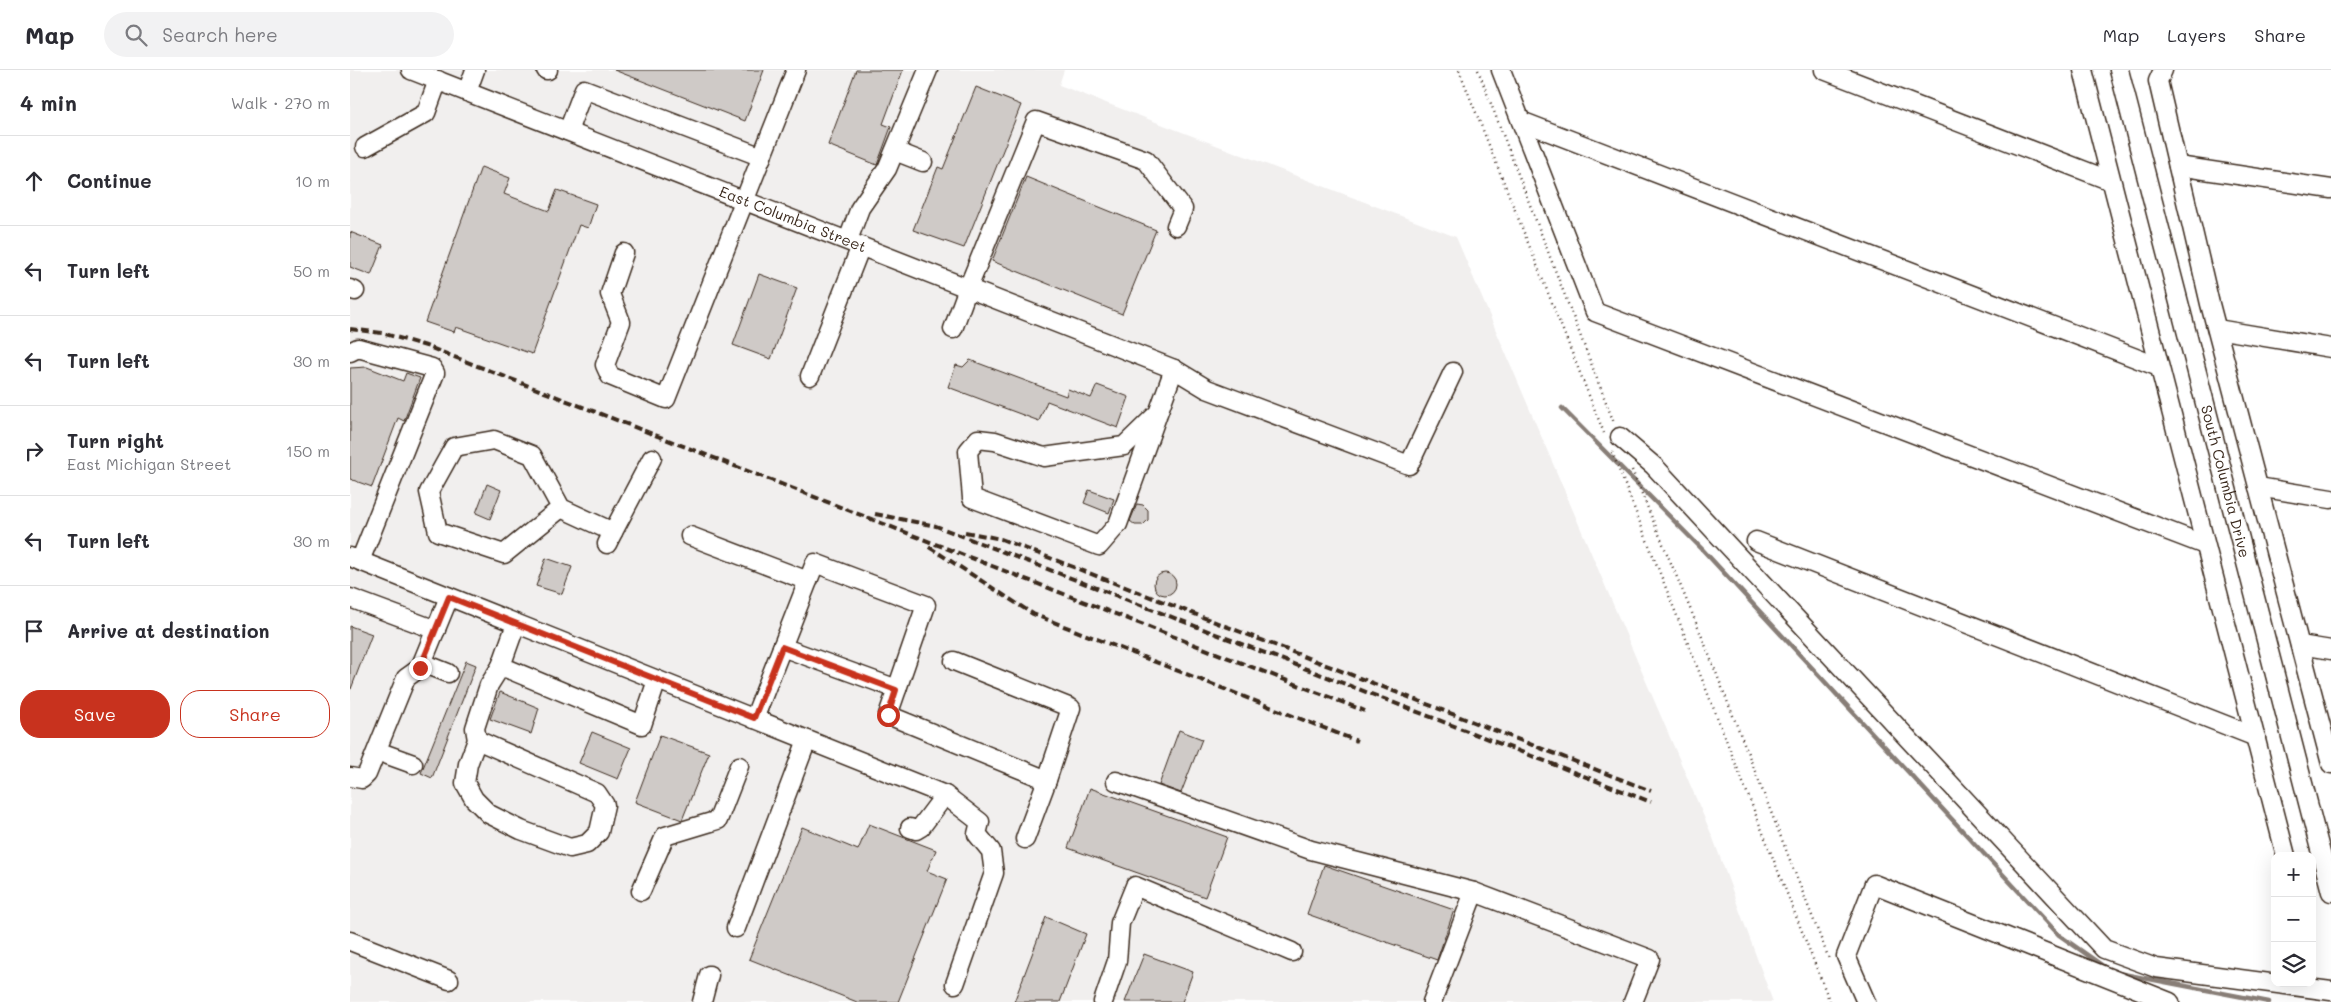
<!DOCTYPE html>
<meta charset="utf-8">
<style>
:root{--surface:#fff;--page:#f2f2f3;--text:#2b2b33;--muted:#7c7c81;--line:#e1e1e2;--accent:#c8321e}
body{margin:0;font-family:Mali,sans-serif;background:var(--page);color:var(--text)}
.controls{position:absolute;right:15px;bottom:15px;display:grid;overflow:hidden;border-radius:10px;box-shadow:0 5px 20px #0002}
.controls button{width:45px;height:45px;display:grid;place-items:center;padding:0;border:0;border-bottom:1px solid var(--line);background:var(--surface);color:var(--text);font:25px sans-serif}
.stop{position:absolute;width:15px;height:15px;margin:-11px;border:4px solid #c8321e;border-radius:50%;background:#fff}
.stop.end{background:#c8321e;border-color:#fff;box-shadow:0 1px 5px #0008}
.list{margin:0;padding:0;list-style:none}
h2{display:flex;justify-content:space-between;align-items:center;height:65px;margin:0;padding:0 20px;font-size:21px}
h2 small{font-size:16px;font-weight:400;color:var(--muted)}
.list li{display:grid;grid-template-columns:32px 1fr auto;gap:15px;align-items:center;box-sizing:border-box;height:90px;padding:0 20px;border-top:1px solid var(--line)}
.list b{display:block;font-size:19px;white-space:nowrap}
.list p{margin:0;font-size:16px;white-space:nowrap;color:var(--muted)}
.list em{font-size:16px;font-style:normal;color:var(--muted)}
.actions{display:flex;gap:10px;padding:15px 20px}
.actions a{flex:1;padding:11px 0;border:1px solid var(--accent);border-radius:20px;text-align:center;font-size:18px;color:var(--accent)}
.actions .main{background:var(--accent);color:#fff}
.icon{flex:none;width:28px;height:28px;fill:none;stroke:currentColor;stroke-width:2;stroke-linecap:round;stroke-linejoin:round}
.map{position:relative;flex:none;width:1981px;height:932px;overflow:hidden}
header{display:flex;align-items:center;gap:30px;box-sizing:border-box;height:70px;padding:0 25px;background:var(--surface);border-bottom:1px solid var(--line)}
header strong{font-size:24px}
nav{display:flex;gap:28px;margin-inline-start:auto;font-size:18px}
.search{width:350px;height:45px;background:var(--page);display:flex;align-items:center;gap:12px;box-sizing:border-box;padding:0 18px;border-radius:28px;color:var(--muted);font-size:19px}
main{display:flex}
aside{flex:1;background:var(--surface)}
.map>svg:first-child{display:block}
.built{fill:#f1efee}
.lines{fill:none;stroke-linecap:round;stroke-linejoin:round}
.stream{stroke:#887e77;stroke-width:4.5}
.building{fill:#cfcac7;stroke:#3b2a1e}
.minor-casing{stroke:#3b2a1e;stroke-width:21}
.path{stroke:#3b2a1e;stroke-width:2.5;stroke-dasharray:1 4;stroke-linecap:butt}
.minor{stroke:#fff;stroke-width:18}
.rail{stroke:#3b2a1e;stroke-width:4;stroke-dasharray:8 4;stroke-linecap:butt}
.route{stroke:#c8321e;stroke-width:6}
.labels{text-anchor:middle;stroke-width:5;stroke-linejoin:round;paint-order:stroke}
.street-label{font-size:15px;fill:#3b2a1e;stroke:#fff}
</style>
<header>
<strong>Map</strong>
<div class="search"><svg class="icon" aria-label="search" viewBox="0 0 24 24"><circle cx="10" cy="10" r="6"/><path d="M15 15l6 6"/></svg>Search here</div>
<nav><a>Map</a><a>Layers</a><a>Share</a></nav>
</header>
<main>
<aside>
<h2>4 min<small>Walk · 270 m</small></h2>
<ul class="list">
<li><svg class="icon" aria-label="ahead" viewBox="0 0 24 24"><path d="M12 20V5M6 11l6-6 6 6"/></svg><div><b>Continue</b></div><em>10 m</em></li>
<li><svg class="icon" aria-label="left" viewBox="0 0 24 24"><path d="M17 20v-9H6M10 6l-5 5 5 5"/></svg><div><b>Turn left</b></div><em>50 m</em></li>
<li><svg class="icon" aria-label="left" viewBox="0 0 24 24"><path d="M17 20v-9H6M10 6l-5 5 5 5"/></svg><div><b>Turn left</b></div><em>30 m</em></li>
<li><svg class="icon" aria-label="right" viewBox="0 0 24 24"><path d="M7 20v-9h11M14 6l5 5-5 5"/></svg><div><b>Turn right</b><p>East Michigan Street</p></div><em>150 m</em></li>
<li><svg class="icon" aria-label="left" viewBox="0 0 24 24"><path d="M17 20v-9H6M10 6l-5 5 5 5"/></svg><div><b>Turn left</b></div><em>30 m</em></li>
<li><svg class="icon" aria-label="arrive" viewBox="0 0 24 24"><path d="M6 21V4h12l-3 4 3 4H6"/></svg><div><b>Arrive at destination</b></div></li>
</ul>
<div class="actions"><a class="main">Save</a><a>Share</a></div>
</aside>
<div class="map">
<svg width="1981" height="932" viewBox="0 0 1981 932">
<rect width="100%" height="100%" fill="#fff"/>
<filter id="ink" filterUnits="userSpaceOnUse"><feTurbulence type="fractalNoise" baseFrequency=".02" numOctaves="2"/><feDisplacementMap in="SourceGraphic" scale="10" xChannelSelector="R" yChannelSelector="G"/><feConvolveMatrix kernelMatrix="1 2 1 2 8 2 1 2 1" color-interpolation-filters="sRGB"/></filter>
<g filter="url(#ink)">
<!-- built -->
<path class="built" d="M 0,0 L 714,0 L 709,15 L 1106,167 L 1363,768 L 1423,932 L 0,932 Z"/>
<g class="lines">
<!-- stream -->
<path class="stream" d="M 1212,338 L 1352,479 L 1709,865 L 1756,898
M 1768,903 L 1919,932"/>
</g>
<!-- building -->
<path class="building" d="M 264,0 L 414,0 L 395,51 Z
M 506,0 L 553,0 L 533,54 L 541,57 L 527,95 L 478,75 Z
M 626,17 L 671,35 L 614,178 L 563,160 L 588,97 L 593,99 Z
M 131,97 L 160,108 L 154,124 L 199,141 L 207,120 L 246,134 L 238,158 L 229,155 L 182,284 L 106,257 L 104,262 L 75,252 Z
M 676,107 L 806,160 L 772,244 L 642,191 Z
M 0,162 L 33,175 L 21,205 L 0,197 Z
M 409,204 L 447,218 L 421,289 L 383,275 Z
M 620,290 L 716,326 L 718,319 L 741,328 L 747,315 L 779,327 L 768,358 L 697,331 L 689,351 L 598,317 L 606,295 L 613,297 Z
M 17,297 L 53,311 L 56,303 L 70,308 L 54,351 L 48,348 L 22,417 L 0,409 L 0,298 Z
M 137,414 L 151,420 L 140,449 L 126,443 Z
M 739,420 L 764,429 L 759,443 L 734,433 Z
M 787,434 L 793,435 L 798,440 L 798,450 L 793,455 L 785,455 L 780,451 Z
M 196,488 L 222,497 L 212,524 L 186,516 Z
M804 514a11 11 0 1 1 22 0a11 11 0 1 1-22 0Z
M 0,556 L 22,564 L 1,619 L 0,619 Z
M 116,591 L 126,595 L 82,708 L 71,703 Z
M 150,622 L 189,638 L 181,664 L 140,649 Z
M 829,660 L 852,669 L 831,723 L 809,715 Z
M 242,662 L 281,678 L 268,709 L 229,693 Z
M 310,665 L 359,683 L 332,750 L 285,732 Z
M 740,718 L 877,767 L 855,827 L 718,778 Z
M 519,754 L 586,780 L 577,801 L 597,809 L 548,932 L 507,932 L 399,889 L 452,757 L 508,780 Z
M 974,795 L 1104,840 L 1087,890 L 957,844 Z
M 696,847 L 736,864 L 710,932 L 664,932 Z
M 794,884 L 843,902 L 832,932 L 775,932 Z"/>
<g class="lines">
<!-- minor casing -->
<g class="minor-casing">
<g id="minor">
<path id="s1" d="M 61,0 L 824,299 L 857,319 L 1059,395 L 1103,302"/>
<path d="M 196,0 L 198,0"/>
<path d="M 1151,0 L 1245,242 L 1855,475"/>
<path d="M 1474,0 L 1761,111"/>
<path d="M 1733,0 L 1936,786"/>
<path id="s2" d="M 1769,0 L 1981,822"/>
<path d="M 1813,0 L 1808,11 L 1860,234 L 1981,694"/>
<path d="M 117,22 L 125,0"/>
<path d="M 1171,51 L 1809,297"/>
<path d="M 218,61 L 234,19 L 412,87"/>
<path d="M 15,77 L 76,43 L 88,10"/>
<path d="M 545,81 L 573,92"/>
<path d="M 1828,96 L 1981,119"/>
<path d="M 498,170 L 510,138 L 537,99 L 578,0"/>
<path d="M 274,183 L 260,224 L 271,252 L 255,295 L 260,306 L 316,329 L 446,0"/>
<path d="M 0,219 L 5,221"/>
<path d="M 603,259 L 618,218 L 686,51 L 796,90 L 833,139 L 826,156"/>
<path d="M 1867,259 L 1981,278"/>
<path d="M 0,282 L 8,278 L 82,298 L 85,303 L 10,491"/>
<path d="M 460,306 L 511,176"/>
<path d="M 808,343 L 774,376 L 694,387 L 645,371 L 628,369 L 618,381 L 622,428 L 749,476 L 768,454 L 824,299"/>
<path d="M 1270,367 L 1304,396 L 1754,879 L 1806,898 L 1981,921"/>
<path d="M 1908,417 L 1981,429"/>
<path d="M 211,438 L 154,484 L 88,462 L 79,422 L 104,377 L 144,370 L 182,385 L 211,438 L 263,462 L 257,474"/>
<path d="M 263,462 L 302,388"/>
<path d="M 340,466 L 458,511 L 404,649"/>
<path d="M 1406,471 L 1906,667"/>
<path d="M 0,487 L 595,725 L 630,752 L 627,764 L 641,781 L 644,803 L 605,914"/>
<path d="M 458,511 L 465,493 L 576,535 L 547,619"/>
<path d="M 0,528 L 86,560"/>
<path d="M 166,554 L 151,596 L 292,655 L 307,610"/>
<path d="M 1950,575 L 1981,580"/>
<path d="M 432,577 L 547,619 L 538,645 L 697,710 L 721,638 L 604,591"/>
<path d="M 73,593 L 98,603"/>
<path d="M 127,670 L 247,723 L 255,735 L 249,762 L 237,774 L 220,778 L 171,760 L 139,744 L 124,729 L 115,713 L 118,694 L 127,670 L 125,658 L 139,615 L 151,596"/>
<path d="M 27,681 L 63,694"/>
<path d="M 0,707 L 12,709 L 17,704 L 56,608 L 70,598 L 99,527"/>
<path d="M 766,711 L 961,780 L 1124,822 L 1082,932"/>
<path d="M 560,758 L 566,760 L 571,757 L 595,725"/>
<path d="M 675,769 L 697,710"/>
<path d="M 291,821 L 315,766 L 368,750 L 389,696"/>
<path d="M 1124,822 L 1300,889 L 1283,932"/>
<path d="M 386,858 L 457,670"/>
<path d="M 0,871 L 99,910"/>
<path d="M 352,932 L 359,905"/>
<path d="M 753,932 L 767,891 L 770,853 L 785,816 L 942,882"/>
<path d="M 1516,932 L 1496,886 L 1524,814 L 1820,932"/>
</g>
</g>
<!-- path -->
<path class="path" d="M 1109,0 L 1254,363
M 1128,0 L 1264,353
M 1262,382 L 1480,932
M 1282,400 L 1352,567 L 1479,889"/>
<!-- minor -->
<use href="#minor" class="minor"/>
<!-- rail -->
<path class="rail" d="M 0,259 L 32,263 L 76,276 L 1015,641
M 525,444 L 586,456 L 1301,732
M 615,462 L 651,469 L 1301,721
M 579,477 L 683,544 L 1007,671"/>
</g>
</g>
<g class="lines" filter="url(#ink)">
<!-- route -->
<path class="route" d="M 70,598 L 99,527 L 404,648 L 432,577 L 546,620 L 538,645"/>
</g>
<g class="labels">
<!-- street labels -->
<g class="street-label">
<text dy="5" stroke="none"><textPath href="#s1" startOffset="410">East Columbia Street</textPath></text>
<text dy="5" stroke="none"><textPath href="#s2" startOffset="425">South Columbia Drive</textPath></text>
</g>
</g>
</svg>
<div class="controls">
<button>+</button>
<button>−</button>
<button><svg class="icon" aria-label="layers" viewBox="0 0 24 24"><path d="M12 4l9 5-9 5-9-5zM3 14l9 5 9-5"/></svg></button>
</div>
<div class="stop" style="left:538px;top:645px"></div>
<div class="stop end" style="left:70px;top:598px"></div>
</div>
</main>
